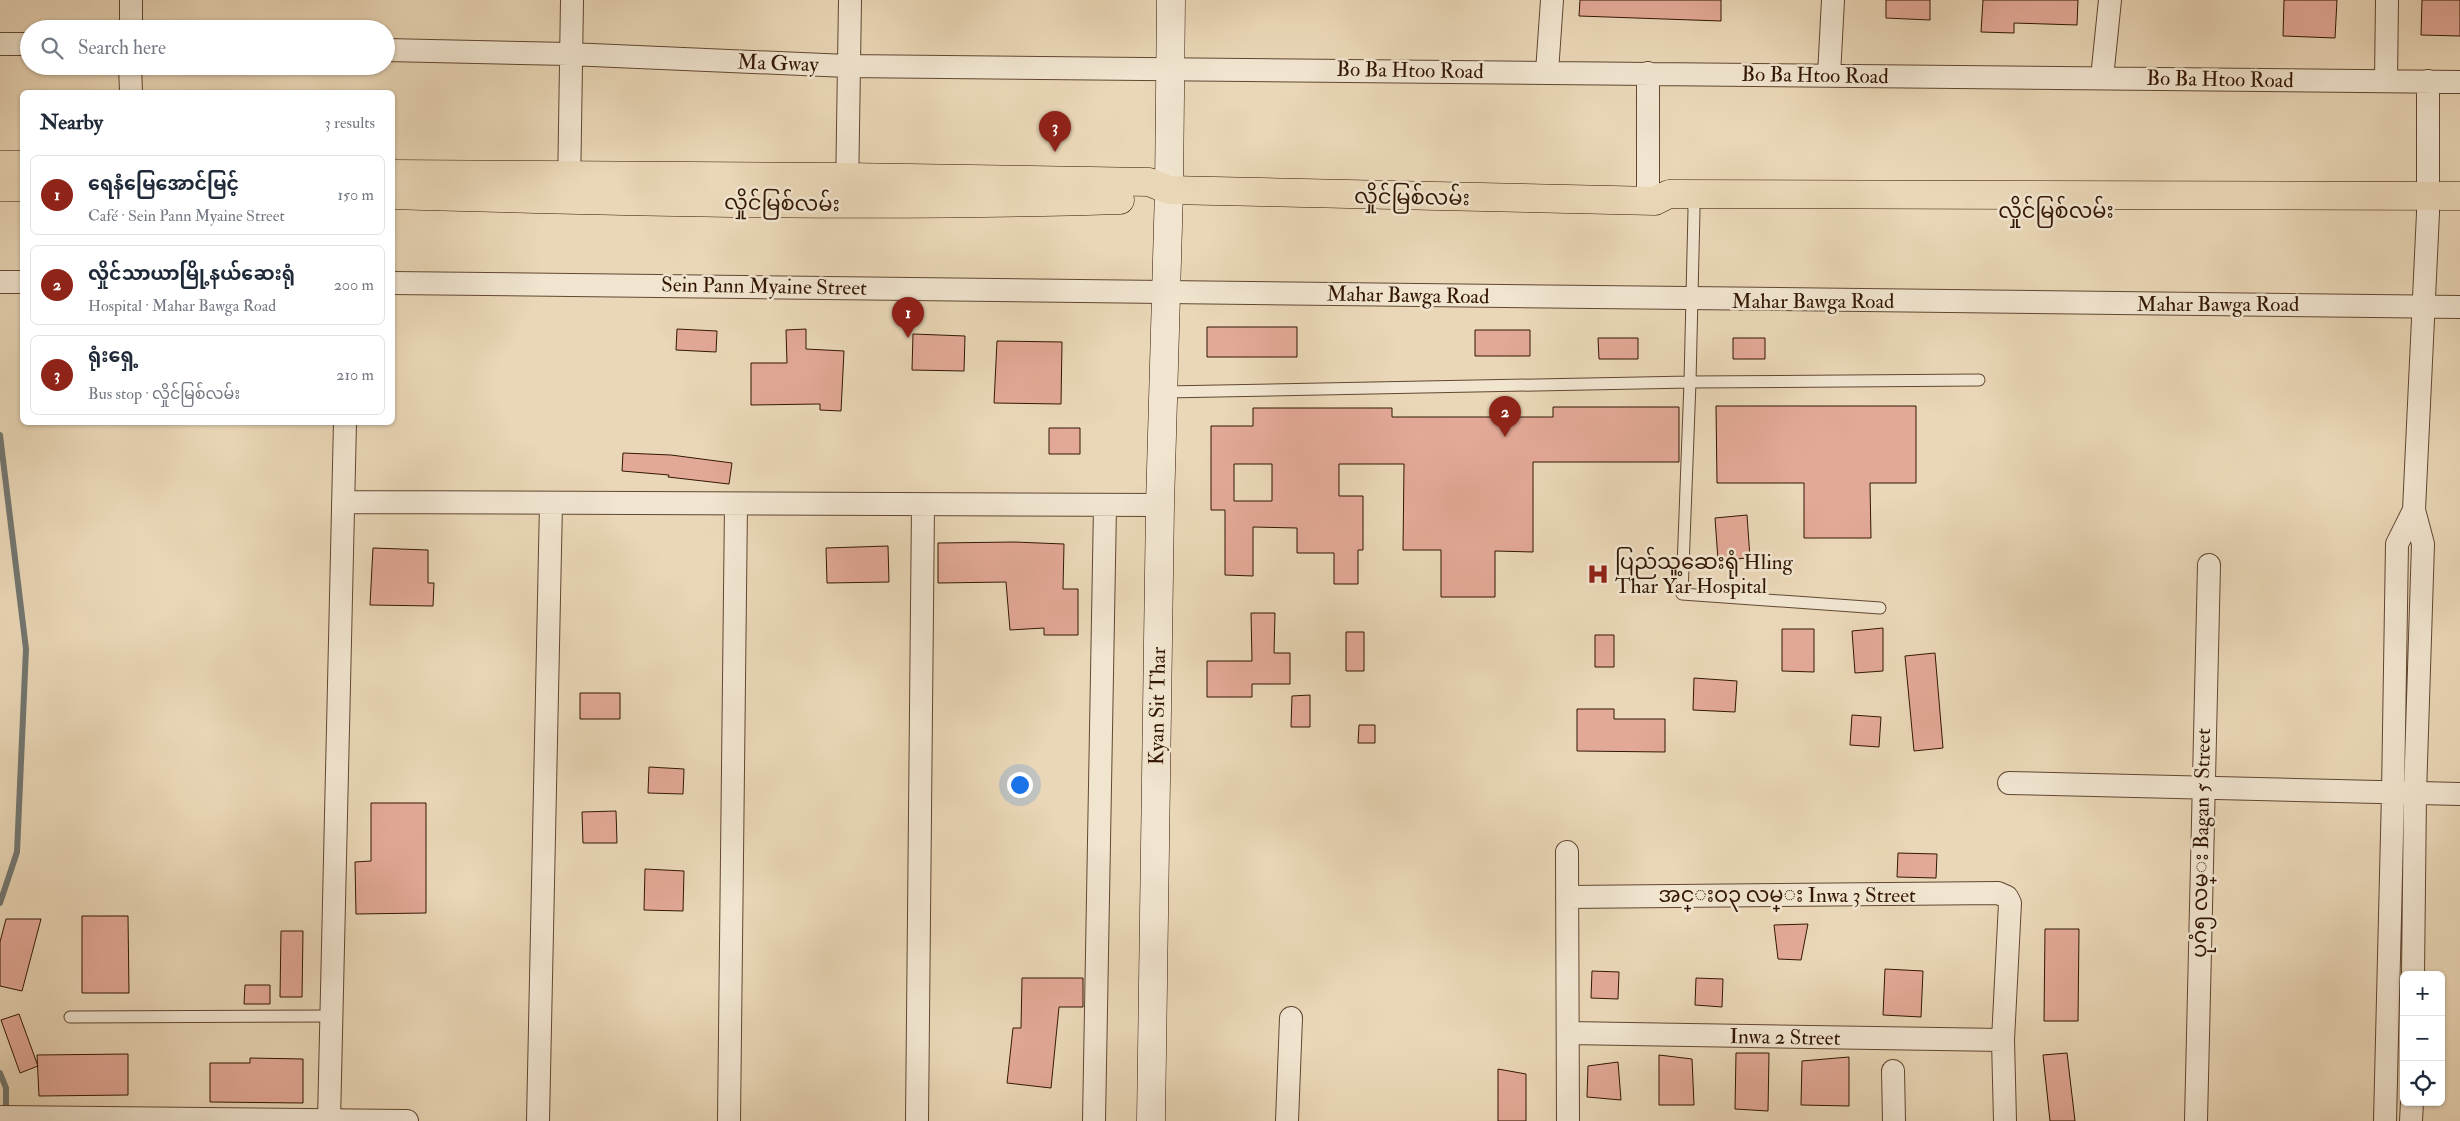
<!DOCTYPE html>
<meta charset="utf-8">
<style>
:root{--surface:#fff;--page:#f2f2f3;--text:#1f2937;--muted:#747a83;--line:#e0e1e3;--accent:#8f2418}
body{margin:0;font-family:"IM FELL Double Pica","Noto Sans Myanmar",serif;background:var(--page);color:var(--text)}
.controls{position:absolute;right:15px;bottom:15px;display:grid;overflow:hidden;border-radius:8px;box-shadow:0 1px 4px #0004}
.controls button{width:45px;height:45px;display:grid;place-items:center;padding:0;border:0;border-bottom:1px solid var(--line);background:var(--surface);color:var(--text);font:25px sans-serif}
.you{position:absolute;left:1019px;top:784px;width:18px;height:18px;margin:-12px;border:4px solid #fff;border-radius:50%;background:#1a73e8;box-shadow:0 0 0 8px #1a73e833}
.badge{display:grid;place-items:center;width:32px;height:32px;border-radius:50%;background:var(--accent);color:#fff;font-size:16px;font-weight:700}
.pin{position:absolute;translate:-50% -41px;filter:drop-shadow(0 1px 2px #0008)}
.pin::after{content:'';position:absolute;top:26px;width:18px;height:15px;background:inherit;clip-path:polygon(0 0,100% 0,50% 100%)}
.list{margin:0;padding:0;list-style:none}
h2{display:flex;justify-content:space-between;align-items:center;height:65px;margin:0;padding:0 20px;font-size:21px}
h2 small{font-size:16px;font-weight:400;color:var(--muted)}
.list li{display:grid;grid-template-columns:32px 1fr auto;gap:15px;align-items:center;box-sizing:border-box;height:80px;margin:0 10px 10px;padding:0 10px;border:1px solid var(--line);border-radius:8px}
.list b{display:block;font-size:19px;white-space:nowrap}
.list p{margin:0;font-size:16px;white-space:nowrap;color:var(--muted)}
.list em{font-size:16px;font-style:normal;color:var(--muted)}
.icon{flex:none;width:28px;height:28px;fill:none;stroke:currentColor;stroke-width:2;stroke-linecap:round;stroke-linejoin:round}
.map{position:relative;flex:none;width:2460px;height:1121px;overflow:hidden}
.search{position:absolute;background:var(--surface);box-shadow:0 1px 4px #0004;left:20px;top:20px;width:375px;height:55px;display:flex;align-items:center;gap:12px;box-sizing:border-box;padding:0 18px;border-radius:28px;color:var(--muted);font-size:19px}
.panel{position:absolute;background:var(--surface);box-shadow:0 1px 4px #0004;left:20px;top:90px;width:375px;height:335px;border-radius:8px}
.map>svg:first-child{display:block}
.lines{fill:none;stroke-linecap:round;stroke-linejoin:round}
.stream{stroke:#737771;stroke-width:6}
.building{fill:#e3a997;stroke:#331704;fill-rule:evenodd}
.service-casing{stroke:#614731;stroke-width:13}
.minor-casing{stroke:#614731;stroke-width:24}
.secondary-casing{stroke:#331704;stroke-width:29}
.primary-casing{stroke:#331704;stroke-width:29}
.service{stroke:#f1e5d0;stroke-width:11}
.minor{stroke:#f1e5d0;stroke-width:22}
.secondary{stroke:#f1e5d0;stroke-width:28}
.primary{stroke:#ead7b7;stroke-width:28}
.labels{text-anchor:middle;stroke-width:5;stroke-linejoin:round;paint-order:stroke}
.street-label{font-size:21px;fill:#331704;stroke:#f1e5d0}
.poi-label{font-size:21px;fill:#331704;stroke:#f1e5d0;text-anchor:start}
</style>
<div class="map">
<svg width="2460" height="1121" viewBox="0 0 2460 1121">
<rect width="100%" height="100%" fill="#ead7b7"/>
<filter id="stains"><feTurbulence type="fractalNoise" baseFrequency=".004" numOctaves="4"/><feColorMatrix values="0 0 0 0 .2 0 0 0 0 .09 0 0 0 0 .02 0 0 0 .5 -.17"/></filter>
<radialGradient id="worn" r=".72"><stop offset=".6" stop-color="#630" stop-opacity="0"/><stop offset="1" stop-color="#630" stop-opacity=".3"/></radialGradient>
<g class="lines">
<!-- stream -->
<path class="stream" d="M 0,435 L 26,649 L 17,852 L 0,903
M 0,1073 L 6,1088 L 6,1112"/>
</g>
<!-- building -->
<path class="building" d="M 1580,0 L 1721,0 L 1721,21 L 1579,16 Z
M 1886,0 L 1930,0 L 1930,20 L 1886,18 Z
M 1983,0 L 2078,0 L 2077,25 L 2014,23 L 2014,33 L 1981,32 Z
M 2284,0 L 2337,0 L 2335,38 L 2283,36 Z
M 2422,0 L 2460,0 L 2460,36 L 2421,35 Z
M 1207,327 L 1297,327 L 1297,357 L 1207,357 Z
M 677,329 L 717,331 L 716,352 L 676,350 Z
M 806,329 L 806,349 L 844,351 L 841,411 L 820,410 L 820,404 L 751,405 L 751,363 L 787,363 L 786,330 Z
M 1475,330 L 1530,330 L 1530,356 L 1475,356 Z
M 913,334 L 965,336 L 964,371 L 912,370 Z
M 1598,338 L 1638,338 L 1638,359 L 1599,359 Z
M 1733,338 L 1765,338 L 1765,359 L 1733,359 Z
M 997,341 L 1062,342 L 1061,404 L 994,403 Z
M 1716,406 L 1916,406 L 1916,483 L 1870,483 L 1871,538 L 1804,538 L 1804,483 L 1717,483 Z
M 1553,407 L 1679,407 L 1679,462 L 1533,462 L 1533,552 L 1495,551 L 1495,597 L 1441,597 L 1441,550 L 1403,550 L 1404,464 L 1339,464 L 1339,496 L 1363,496 L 1363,550 L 1358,550 L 1358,584 L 1334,584 L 1334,553 L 1297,553 L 1297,528 L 1253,527 L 1253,576 L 1225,575 L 1225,510 L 1211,510 L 1211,426 L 1253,426 L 1253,408 L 1392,408 L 1392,417 L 1553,417 ZM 1234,464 L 1272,464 L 1272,501 L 1234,501 Z
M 1049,428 L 1080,428 L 1080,454 L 1049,454 Z
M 623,453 L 671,455 L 732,463 L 729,484 L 668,477 L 669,475 L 622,471 Z
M 1747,515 L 1750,558 L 1718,560 L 1715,518 Z
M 1014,542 L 1064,544 L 1063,589 L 1078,589 L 1078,635 L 1044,635 L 1044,628 L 1010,630 L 1006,582 L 938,583 L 938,543 Z
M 888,546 L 889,582 L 827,583 L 826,548 Z
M 373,548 L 428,550 L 428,583 L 434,583 L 433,606 L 370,605 Z
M 1251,613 L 1275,613 L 1274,653 L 1290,653 L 1290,684 L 1252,684 L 1252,697 L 1207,697 L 1207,661 L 1252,661 Z
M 1883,628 L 1883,671 L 1855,673 L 1852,631 Z
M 1782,629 L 1814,629 L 1814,672 L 1782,671 Z
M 1346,632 L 1364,632 L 1364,671 L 1346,671 Z
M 1595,635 L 1614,635 L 1614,667 L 1595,667 Z
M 1935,653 L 1943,748 L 1914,751 L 1905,656 Z
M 1694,678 L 1737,681 L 1735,712 L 1693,710 Z
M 580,693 L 620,693 L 620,719 L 580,719 Z
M 1310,695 L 1310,727 L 1291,727 L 1292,696 Z
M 1577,709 L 1614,709 L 1614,719 L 1665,719 L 1665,752 L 1577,751 Z
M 1852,715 L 1881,717 L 1879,747 L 1850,745 Z
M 1359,725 L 1375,725 L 1375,743 L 1358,743 Z
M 649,767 L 684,769 L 683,794 L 648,793 Z
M 371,803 L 426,803 L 426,913 L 356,914 L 355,862 L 371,861 Z
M 616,811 L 617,843 L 583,843 L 582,812 Z
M 1898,853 L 1937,854 L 1936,878 L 1897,877 Z
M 645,869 L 684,871 L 683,911 L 644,910 Z
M 82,916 L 128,916 L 129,993 L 82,993 Z
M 6,919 L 41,919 L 22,991 L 0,986 L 0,942 Z
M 1808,924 L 1801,960 L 1778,959 L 1774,925 Z
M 2045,929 L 2079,929 L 2078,1021 L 2044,1021 Z
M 281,931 L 303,931 L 302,997 L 280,997 Z
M 1885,969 L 1923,971 L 1921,1017 L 1883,1015 Z
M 1592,971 L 1619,972 L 1618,999 L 1591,998 Z
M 1022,978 L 1083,978 L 1083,1007 L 1059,1007 L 1051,1088 L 1007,1083 L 1013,1028 L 1021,1028 Z
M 1696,978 L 1723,979 L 1722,1007 L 1695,1005 Z
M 245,985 L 270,985 L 270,1004 L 244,1004 Z
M 19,1014 L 38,1066 L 20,1073 L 1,1020 Z
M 1736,1053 L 1769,1053 L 1768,1111 L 1735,1109 Z
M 2067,1053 L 2075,1121 L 2050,1121 L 2043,1055 Z
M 128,1054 L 128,1095 L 39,1096 L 37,1055 Z
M 1659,1055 L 1692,1059 L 1694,1105 L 1659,1105 Z
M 1849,1057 L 1849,1106 L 1801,1105 L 1802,1061 Z
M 250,1058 L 303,1059 L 303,1103 L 210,1102 L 210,1063 L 250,1063 Z
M 1618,1062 L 1621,1100 L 1587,1097 L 1588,1066 Z
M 1498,1069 L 1526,1074 L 1526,1121 L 1498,1121 Z"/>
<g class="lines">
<!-- service casing -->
<g class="service-casing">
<path id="service" d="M 1692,194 L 1694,210 L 1690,382 L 1979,380
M 1165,392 L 1690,382 L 1682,594 L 1880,608
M 70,1017 L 331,1016"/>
</g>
<!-- minor casing -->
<g class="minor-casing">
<path id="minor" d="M 131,29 L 131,0
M 0,44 L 29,44
M 386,50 L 569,54 L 847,66 L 2460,82
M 130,66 L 131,92
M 1547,72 L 1552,0
M 1648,73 L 1648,201
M 1829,75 L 1833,0
M 2102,78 L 2110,0
M 2386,81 L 2387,0
M 569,191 L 572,0
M 847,194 L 850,0
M 0,282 L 22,282
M 392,283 L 2460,307
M 343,502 L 1160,505
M 2009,783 L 2460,794
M 1567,852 L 1568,1121
M 1567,897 L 1998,893 L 2007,897 L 2010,903 L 2003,1040 L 2005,1121
M 2413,975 L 2415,794 L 2423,544 L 2414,510 L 2428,213 L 2428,81
M 1568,1033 L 2003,1040
M 1893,1071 L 1894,1121
M 0,1117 L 407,1121
M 329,1121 L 345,422
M 538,1121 L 551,503
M 729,1121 L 736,504
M 917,1121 L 923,505
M 1094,1121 L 1105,506
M 1287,1121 L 1291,1018
M 2196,1121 L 2209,565
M 2385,1121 L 2393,793 L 2397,544 L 2414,510
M 2411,1121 L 2412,1102"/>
</g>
<!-- secondary casing -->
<g class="secondary-casing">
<path id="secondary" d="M 1151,1121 L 1160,505 L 1169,190 L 1171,0"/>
</g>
<!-- primary casing -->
<g class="primary-casing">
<path id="primary" d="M 0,165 L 22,165
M 392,174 L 846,177 L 1149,182 L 1169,190 L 1655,201 L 1669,194 L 2460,196
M 0,187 L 22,187
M 392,195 C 635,202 878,208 1120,200"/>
</g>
<!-- service -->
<use href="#service" class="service"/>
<!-- minor -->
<use href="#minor" class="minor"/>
<!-- secondary -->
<use href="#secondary" class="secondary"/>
<!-- primary -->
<use href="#primary" class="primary"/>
</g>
<!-- icons -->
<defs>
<g id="hospital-bare" transform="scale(1.725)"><path d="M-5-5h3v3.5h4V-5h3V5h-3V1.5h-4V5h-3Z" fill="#8f2418" stroke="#f1e5d0" stroke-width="2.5" paint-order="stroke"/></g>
</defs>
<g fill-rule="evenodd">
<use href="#hospital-bare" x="1598" y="574"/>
</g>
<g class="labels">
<!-- street labels -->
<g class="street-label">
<text transform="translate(778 63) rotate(2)" y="7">Ma Gway</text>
<text transform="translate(1410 70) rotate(1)" y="7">Bo Ba Htoo Road</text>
<text transform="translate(1815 75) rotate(1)" y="7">Bo Ba Htoo Road</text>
<text transform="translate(2220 79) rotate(1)" y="7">Bo Ba Htoo Road</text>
<text transform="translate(1412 197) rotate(1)" y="7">လှိုင်မြစ်လမ်း</text>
<text transform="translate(782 203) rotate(1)" y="7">လှိုင်မြစ်လမ်း</text>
<text x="2056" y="218">လှိုင်မြစ်လမ်း</text>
<text transform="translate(764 286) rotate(1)" y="7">Sein Pann Myaine Street</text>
<text transform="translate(1408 295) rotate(1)" y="7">Mahar Bawga Road</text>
<text x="1813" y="308">Mahar Bawga Road</text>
<text x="2218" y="311">Mahar Bawga Road</text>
<text transform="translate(1157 706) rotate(-89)" y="7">Kyan Sit Thar</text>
<text transform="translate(2201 843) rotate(-89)" y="7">ပုဂံ၅ လမ္း Bagan 5 Street</text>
<text x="1787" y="902">အင္းဝ၃ လမ္း Inwa 3 Street</text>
<text transform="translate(1785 1037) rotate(1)" y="7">Inwa 2 Street</text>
</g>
<!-- poi labels -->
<g class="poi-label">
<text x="1615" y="569">ပြည်သူ့ဆေးရုံ Hling<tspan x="1615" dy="24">Thar Yar Hospital</tspan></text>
</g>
</g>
<rect width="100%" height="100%" filter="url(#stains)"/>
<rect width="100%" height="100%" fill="url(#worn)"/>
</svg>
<div class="controls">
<button>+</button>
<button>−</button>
<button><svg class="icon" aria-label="locate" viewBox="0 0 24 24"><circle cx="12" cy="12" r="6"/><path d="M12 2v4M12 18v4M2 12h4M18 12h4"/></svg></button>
</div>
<div class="you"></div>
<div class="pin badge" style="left:908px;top:338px">1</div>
<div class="pin badge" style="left:1505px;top:437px">2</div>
<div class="pin badge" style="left:1055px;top:152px">3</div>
<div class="search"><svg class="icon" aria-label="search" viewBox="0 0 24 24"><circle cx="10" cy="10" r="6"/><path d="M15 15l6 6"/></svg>Search here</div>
<section class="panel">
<h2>Nearby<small>3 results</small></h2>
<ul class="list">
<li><span class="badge">1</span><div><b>ရေနံမြေအောင်မြင့်</b><p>Café · Sein Pann Myaine Street</p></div><em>150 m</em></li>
<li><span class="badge">2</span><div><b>လှိုင်သာယာမြို့နယ်ဆေးရုံ</b><p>Hospital · Mahar Bawga Road</p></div><em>200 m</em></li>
<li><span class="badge">3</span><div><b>ရုံးရှေ့</b><p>Bus stop · လှိုင်မြစ်လမ်း</p></div><em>210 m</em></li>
</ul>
</section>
</div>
